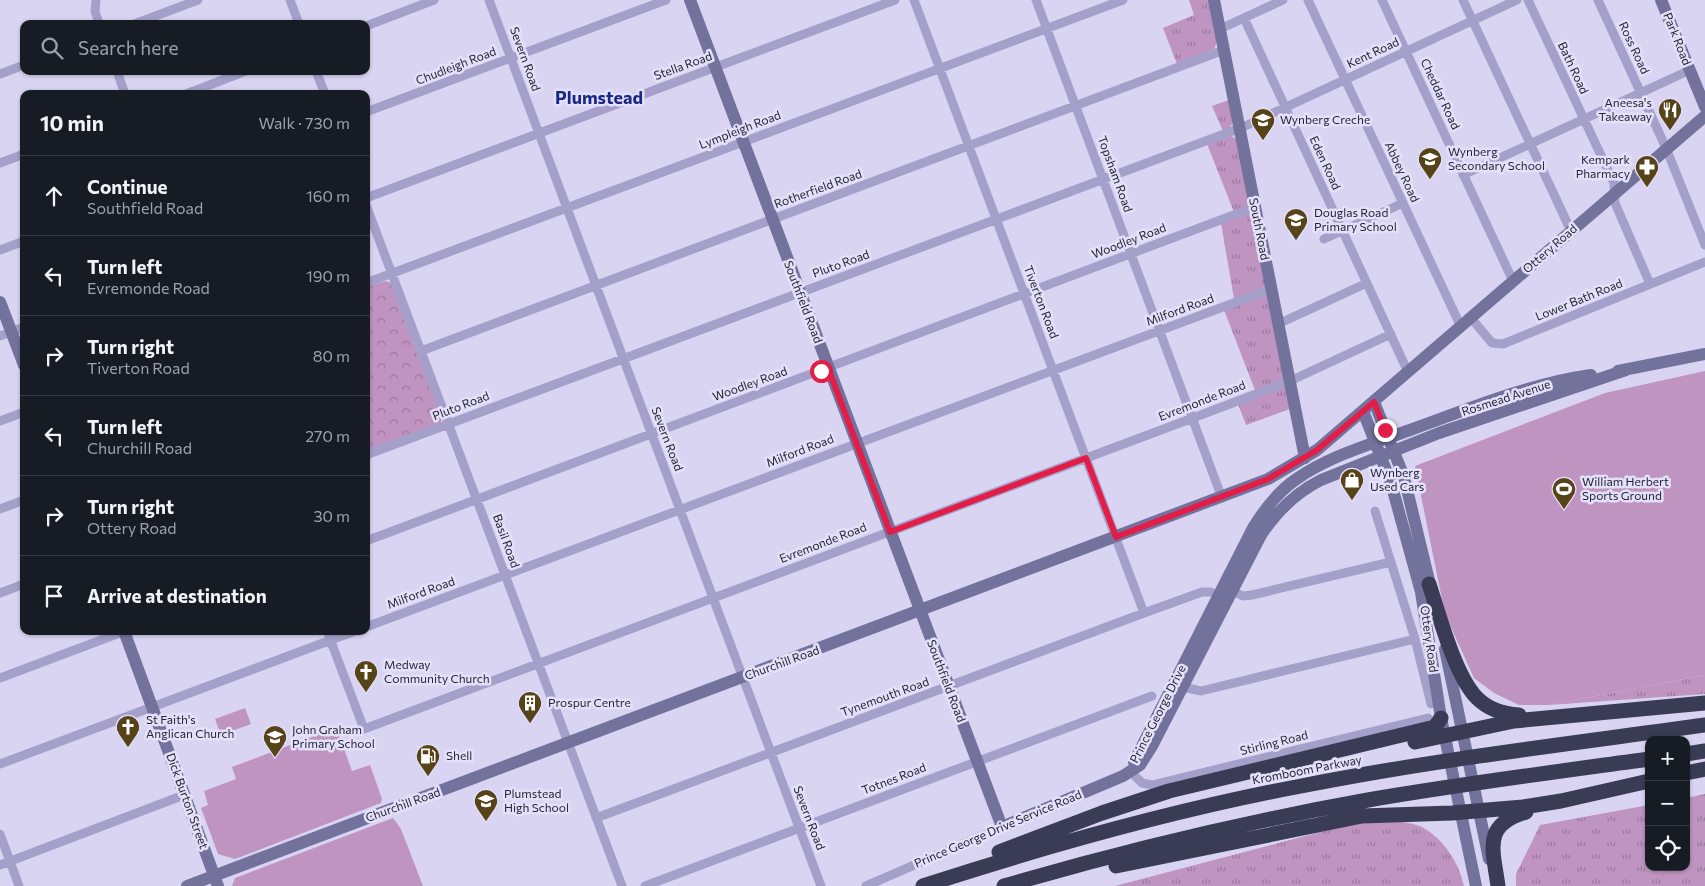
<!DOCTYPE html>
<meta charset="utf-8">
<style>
:root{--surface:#171b24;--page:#20242c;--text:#f1f3f6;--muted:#9ea1a6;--line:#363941}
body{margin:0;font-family:Commissioner,sans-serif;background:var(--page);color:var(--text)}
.controls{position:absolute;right:15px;bottom:15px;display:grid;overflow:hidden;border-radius:10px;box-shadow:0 1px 4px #0004}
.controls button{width:45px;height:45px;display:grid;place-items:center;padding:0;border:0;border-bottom:1px solid var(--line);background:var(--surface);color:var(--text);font:25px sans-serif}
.stop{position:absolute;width:15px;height:15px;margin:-11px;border:4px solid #e11d48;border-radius:50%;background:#fff}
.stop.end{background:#e11d48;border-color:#fff;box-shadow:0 1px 5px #0008}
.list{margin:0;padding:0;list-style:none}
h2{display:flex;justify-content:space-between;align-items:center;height:65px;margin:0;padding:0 20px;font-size:21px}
h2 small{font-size:16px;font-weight:400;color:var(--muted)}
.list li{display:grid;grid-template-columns:32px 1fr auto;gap:15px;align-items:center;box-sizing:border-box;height:80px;padding:0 20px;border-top:1px solid var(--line)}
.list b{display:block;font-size:19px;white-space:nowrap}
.list p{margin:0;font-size:16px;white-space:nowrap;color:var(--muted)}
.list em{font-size:16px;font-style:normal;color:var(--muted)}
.icon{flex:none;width:28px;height:28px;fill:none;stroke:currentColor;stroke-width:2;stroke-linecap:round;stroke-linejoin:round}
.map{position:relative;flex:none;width:1705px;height:886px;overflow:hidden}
.search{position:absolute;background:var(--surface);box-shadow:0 1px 4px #0004;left:20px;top:20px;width:350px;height:55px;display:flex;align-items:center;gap:12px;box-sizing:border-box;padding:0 18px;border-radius:10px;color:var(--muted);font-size:19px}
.panel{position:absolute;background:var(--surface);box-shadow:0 1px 4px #0004;left:20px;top:90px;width:350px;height:545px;border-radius:10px}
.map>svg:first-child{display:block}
.grass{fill:url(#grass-tufts)}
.forest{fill:url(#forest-crowns)}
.garden{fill:#bf94c1}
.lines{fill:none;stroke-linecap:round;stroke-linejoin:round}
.street{stroke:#a4a0ca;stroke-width:9}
.secondary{stroke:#72729d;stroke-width:12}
.highway{stroke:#3a3c55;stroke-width:15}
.route{stroke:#e11d48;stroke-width:6}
.labels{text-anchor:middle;stroke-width:5;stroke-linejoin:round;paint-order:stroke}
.street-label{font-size:12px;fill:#242533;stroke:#e5e0fa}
.poi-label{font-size:12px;fill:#242533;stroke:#e5e0fa;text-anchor:start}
.district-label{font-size:18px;font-weight:bold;fill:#192786;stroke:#e5e0fa}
</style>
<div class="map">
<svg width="1705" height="886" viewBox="0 0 1705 886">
<defs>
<pattern id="grass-tufts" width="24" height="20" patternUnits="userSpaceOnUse" patternTransform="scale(1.25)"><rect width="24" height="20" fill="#bf94c1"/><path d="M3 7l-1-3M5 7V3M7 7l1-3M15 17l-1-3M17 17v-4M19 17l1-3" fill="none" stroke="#9b799d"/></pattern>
<pattern id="forest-crowns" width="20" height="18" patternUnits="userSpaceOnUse" patternTransform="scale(1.25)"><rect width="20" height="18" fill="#bf94c1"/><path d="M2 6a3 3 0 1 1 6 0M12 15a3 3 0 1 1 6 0" fill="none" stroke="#9b799d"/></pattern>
</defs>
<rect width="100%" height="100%" fill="#d9d4f2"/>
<!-- grass -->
<path class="grass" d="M 1189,0 L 1209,0 L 1217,41 L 1214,50 L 1177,64 L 1163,28 L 1194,15 Z
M 1229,100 L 1233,122 L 1229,129 L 1223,131 L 1212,106 Z
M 1230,135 L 1236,139 L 1249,202 L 1248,206 L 1234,212 L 1207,144 Z
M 1248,214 L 1252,215 L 1266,287 L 1234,299 L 1221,223 Z
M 1267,295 L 1284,380 L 1255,390 L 1224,310 Z
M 1285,386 L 1290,409 L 1246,425 L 1238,404 Z
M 1705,675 L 1705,694 L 1549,705 Z
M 1705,794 L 1705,886 L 1516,886 L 1516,874 L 1540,825 L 1649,805 L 1649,867 L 1686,867 L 1686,798 Z
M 1375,820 C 1389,821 1409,821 1422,827 C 1444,839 1459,863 1464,886 L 1115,886 L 1343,826 Z"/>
<!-- forest -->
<path class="forest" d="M 386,281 L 391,283 L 442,419 L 440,423 L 366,452 L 366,287 Z"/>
<!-- garden -->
<path class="garden" d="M 1705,371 L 1705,675 L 1549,705 L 1519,705 L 1494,693 L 1474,678 L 1445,614 L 1415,466 L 1605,393 Z
M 245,708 L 251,724 L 221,735 L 215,719 Z
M 333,729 L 336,736 L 339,735 L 352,771 L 370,765 L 382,799 L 381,803 L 235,859 L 218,854 L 201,808 L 208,805 L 204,791 L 236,779 L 232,767 Z
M 393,818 L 401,829 L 423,886 L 232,886 L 235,878 Z"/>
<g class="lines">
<!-- street -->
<path class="street" d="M 96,0 L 95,11 L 99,24
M 290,0 L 299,24
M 489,0 L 821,886
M 914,0 L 1144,613
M 1036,0 L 1222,498
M 1308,0 L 1461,327
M 1382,0 L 1513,281
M 1463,0 L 1571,231
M 1528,0 L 1614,183 L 1615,203 L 1650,284
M 1598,0 L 1666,148 L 1705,245
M 1244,18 L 1408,372
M 134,24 L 198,0
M 366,26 L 434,0
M 1220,29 L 1283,0
M 117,71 L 125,94
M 316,71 L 325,94
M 0,74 L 24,65
M 186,94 L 246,71
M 366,112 L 666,0
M 0,163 L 24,154
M 1463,175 L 1690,70
M 366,198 L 895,0
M 366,205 L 622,886
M 1324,239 L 1403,203
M 0,250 L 24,241
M 366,283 L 1123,0
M 1471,318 L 1492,343 L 1503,344 L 1705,262
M 1278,324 L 1367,283
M 0,336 L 24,327
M 421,351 L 1224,50
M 0,421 L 24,412
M 366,455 L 1243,127 L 1517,0
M 0,509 L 24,500
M 1375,511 L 1415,639 L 1431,704
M 366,541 L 1255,207
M 1232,591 L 1243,596 L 1252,595 L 1391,562
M 0,593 L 24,584
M 366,627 L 1271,289
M 327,631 L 364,729 L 1193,418 L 1290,381 L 1391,334
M 0,678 L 125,631
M 1183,687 L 1201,691 L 1415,639
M 0,764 L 355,631
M 1130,771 L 1142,783 L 1152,785 L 1428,718
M 596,818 L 1144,613 L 1202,592 L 1211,592
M 0,834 L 19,886
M 0,865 L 184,795
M 645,886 L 1152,696
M 866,886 L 1002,827"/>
<!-- secondary -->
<path class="secondary" d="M 690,0 L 1002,827 L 1123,776 L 1140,765 L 1152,746 L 1261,535 C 1277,511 1295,493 1321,480 L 1439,433 L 1626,370
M 1214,0 L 1305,458
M 1661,0 L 1705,107
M 0,302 L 24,365
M 1618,371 L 1705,354
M 1374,402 L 1404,477 L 1432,593
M 1363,411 L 1391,483 L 1421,592 L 1441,718 L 1476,886
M 124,631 L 218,886
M 1445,649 L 1489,859
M 1134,762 L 1253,528 C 1264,510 1278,492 1295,480 C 1329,456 1371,444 1410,430 C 1469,409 1528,384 1591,375
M 187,886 L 1268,479 L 1317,450 L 1705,116"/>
<!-- highway -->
<path class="highway" d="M 1429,584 C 1439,614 1455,676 1477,698 C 1488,709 1503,714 1519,715
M 1415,742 L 1514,721 L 1705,703
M 1686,754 L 1705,751
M 1686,773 L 1705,769
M 999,852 L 1102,813 L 1169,791 L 1435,727 L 1441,718
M 1116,866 L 1362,816 L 1452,813 L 1523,807 L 1561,801 L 1649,781
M 923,886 C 1046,846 1170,811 1296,787 C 1431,760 1568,744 1705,725
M 1004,886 C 1124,851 1245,822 1368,800 C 1461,784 1555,772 1649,759
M 1498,886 C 1493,849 1482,825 1526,812"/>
</g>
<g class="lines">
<!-- route -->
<path class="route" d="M 821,371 L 828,368 L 890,532 L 1086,458 L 1116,537 L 1268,479 L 1317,450 L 1374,402 L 1385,430"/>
</g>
<!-- icons -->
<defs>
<g id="restaurant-pin" transform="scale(1.25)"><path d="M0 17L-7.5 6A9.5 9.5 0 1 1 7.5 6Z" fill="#564318" stroke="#e5e0fa"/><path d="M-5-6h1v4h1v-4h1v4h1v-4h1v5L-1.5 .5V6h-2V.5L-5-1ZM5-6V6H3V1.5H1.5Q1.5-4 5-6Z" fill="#fff"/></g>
<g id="school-pin" transform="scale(1.25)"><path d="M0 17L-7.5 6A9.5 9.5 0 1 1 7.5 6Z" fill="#564318" stroke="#e5e0fa"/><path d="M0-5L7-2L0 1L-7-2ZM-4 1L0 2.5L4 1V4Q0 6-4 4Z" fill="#fff"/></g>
<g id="pharmacy-pin" transform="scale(1.25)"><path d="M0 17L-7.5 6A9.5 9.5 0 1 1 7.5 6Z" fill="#564318" stroke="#e5e0fa"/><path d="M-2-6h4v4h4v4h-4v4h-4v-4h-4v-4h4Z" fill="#fff"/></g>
<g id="shop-pin" transform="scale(1.25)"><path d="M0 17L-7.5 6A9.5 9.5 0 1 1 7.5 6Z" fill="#564318" stroke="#e5e0fa"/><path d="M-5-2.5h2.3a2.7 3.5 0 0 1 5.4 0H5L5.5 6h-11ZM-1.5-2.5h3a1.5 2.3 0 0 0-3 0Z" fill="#fff"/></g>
<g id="stadium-pin" transform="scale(1.25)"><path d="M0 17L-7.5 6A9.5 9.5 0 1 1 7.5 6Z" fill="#564318" stroke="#e5e0fa"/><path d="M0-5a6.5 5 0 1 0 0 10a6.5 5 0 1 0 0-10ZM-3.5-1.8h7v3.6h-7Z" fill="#fff"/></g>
<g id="church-pin" transform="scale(1.25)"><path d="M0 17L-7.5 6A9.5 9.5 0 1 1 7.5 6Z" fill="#564318" stroke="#e5e0fa"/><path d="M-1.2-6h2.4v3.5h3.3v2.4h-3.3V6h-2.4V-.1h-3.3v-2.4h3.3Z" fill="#fff"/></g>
<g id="building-pin" transform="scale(1.25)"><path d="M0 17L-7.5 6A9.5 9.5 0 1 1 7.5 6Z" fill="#564318" stroke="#e5e0fa"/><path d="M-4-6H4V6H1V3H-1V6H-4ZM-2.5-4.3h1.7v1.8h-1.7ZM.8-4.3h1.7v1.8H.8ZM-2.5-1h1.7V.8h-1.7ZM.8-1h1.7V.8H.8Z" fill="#fff"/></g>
<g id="fuel-pin" transform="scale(1.25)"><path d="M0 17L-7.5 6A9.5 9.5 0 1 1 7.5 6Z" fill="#564318" stroke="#e5e0fa"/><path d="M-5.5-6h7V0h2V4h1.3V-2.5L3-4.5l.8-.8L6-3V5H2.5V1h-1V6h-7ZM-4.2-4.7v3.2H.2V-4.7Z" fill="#fff"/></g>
</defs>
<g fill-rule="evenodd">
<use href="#restaurant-pin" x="1670" y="110"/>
<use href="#school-pin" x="1263" y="120"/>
<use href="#school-pin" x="1430" y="159"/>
<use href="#pharmacy-pin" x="1647" y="167"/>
<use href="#school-pin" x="1296" y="220"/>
<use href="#shop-pin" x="1352" y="480"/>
<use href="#stadium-pin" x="1564" y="489"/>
<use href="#church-pin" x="366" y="672"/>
<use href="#building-pin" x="530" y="703"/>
<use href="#church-pin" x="128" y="727"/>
<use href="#school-pin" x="275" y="737"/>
<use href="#fuel-pin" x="428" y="756"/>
<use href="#school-pin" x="486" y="801"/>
</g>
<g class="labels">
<!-- street labels -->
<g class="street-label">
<text transform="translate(1677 39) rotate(68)" y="4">Park Road</text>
<text transform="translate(1634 48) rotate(65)" y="4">Ross Road</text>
<text transform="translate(1373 53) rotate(-25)" y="4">Kent Road</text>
<text transform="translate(525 59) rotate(70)" y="4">Severn Road</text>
<text transform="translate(456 66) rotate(-21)" y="4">Chudleigh Road</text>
<text transform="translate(683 66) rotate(-20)" y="4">Stella Road</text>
<text transform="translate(1573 68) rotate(65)" y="4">Bath Road</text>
<text transform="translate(1440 94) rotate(65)" y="4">Cheddar Road</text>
<text transform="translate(740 130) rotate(-21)" y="4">Lympleigh Road</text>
<text transform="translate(1325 163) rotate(65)" y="4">Eden Road</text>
<text transform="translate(1402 172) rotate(65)" y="4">Abbey Road</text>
<text transform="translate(1115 174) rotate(70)" y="4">Topsham Road</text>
<text transform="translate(818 189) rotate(-20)" y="4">Rotherfield Road</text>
<text transform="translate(1259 229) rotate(79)" y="4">South Road</text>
<text transform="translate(1129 241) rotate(-21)" y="4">Woodley Road</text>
<text transform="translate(1550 249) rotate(-41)" y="4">Ottery Road</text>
<text transform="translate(841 264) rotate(-20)" y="4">Pluto Road</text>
<text transform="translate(1579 300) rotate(-22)" y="4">Lower Bath Road</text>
<text transform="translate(803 302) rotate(69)" y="4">Southfield Road</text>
<text transform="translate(1041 302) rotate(69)" y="4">Tiverton Road</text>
<text transform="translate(1180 310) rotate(-20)" y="4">Milford Road</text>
<text transform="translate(750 384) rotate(-20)" y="4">Woodley Road</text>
<text transform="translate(1506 398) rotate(-18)" y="4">Rosmead Avenue</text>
<text transform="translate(1202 401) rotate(-21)" y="4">Evremonde Road</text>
<text transform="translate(461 406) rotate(-21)" y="4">Pluto Road</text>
<text transform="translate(667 439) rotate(69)" y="4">Severn Road</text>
<text transform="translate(800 451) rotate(-21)" y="4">Milford Road</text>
<text transform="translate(506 541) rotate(70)" y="4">Basil Road</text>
<text transform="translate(823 543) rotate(-21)" y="4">Evremonde Road</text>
<text transform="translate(421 593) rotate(-20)" y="4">Milford Road</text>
<text transform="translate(1429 639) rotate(82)" y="4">Ottery Road</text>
<text transform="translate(782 663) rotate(-20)" y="4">Churchill Road</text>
<text transform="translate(946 681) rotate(69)" y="4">Southfield Road</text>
<text transform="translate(885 697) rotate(-20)" y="4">Tynemouth Road</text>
<text transform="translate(1158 714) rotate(-63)" y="4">Prince George Drive</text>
<text transform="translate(1274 743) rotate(-14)" y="4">Stirling Road</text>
<text transform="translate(1307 770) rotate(-11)" y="4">Kromboom Parkway</text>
<text transform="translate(894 779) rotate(-21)" y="4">Totnes Road</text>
<text transform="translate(187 801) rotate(70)" y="4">Dick Burton Street</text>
<text transform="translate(403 805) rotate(-20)" y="4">Churchill Road</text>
<text transform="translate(809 818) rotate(69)" y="4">Severn Road</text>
<text transform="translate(998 829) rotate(-23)" y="4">Prince George Drive Service Road</text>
</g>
<!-- poi labels -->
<g class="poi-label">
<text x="1652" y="107" text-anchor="end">Aneesa's<tspan x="1652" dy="14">Takeaway</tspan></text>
<text x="1280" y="124">Wynberg Creche</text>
<text x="1448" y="156">Wynberg<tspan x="1448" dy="14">Secondary School</tspan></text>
<text x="1630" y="164" text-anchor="end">Kempark<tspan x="1630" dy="14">Pharmacy</tspan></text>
<text x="1314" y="217">Douglas Road<tspan x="1314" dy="14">Primary School</tspan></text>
<text x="1370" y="477">Wynberg<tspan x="1370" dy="14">Used Cars</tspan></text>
<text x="1582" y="486">William Herbert<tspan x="1582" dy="14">Sports Ground</tspan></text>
<text x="384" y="669">Medway<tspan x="384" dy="14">Community Church</tspan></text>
<text x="548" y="707">Prospur Centre</text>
<text x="146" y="724">St Faith's<tspan x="146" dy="14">Anglican Church</tspan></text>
<text x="292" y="734">John Graham<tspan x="292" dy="14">Primary School</tspan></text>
<text x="446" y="760">Shell</text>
<text x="504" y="798">Plumstead<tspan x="504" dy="14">High School</tspan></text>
</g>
<!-- district labels -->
<g class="district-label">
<text x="599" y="104">Plumstead</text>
</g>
</g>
</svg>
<div class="controls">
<button>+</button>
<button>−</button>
<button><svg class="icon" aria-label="locate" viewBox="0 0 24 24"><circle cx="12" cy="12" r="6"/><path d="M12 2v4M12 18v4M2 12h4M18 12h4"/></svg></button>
</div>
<div class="stop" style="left:821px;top:371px"></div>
<div class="stop end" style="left:1385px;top:430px"></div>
<div class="search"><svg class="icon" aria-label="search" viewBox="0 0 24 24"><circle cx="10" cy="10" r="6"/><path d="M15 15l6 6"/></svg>Search here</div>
<section class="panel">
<h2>10 min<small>Walk · 730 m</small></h2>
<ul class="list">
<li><svg class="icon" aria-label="ahead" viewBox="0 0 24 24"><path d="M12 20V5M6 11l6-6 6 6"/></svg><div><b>Continue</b><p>Southfield Road</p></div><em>160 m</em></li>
<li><svg class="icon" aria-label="left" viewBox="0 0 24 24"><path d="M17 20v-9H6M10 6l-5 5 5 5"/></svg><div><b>Turn left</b><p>Evremonde Road</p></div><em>190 m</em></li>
<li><svg class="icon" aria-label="right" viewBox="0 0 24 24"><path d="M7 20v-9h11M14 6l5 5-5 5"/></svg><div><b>Turn right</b><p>Tiverton Road</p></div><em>80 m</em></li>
<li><svg class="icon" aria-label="left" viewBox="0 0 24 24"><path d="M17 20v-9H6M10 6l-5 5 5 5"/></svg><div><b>Turn left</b><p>Churchill Road</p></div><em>270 m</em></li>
<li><svg class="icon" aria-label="right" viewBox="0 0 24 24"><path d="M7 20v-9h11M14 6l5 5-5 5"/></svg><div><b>Turn right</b><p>Ottery Road</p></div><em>30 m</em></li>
<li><svg class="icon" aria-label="arrive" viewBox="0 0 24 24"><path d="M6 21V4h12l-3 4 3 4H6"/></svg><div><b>Arrive at destination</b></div></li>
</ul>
</section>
</div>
